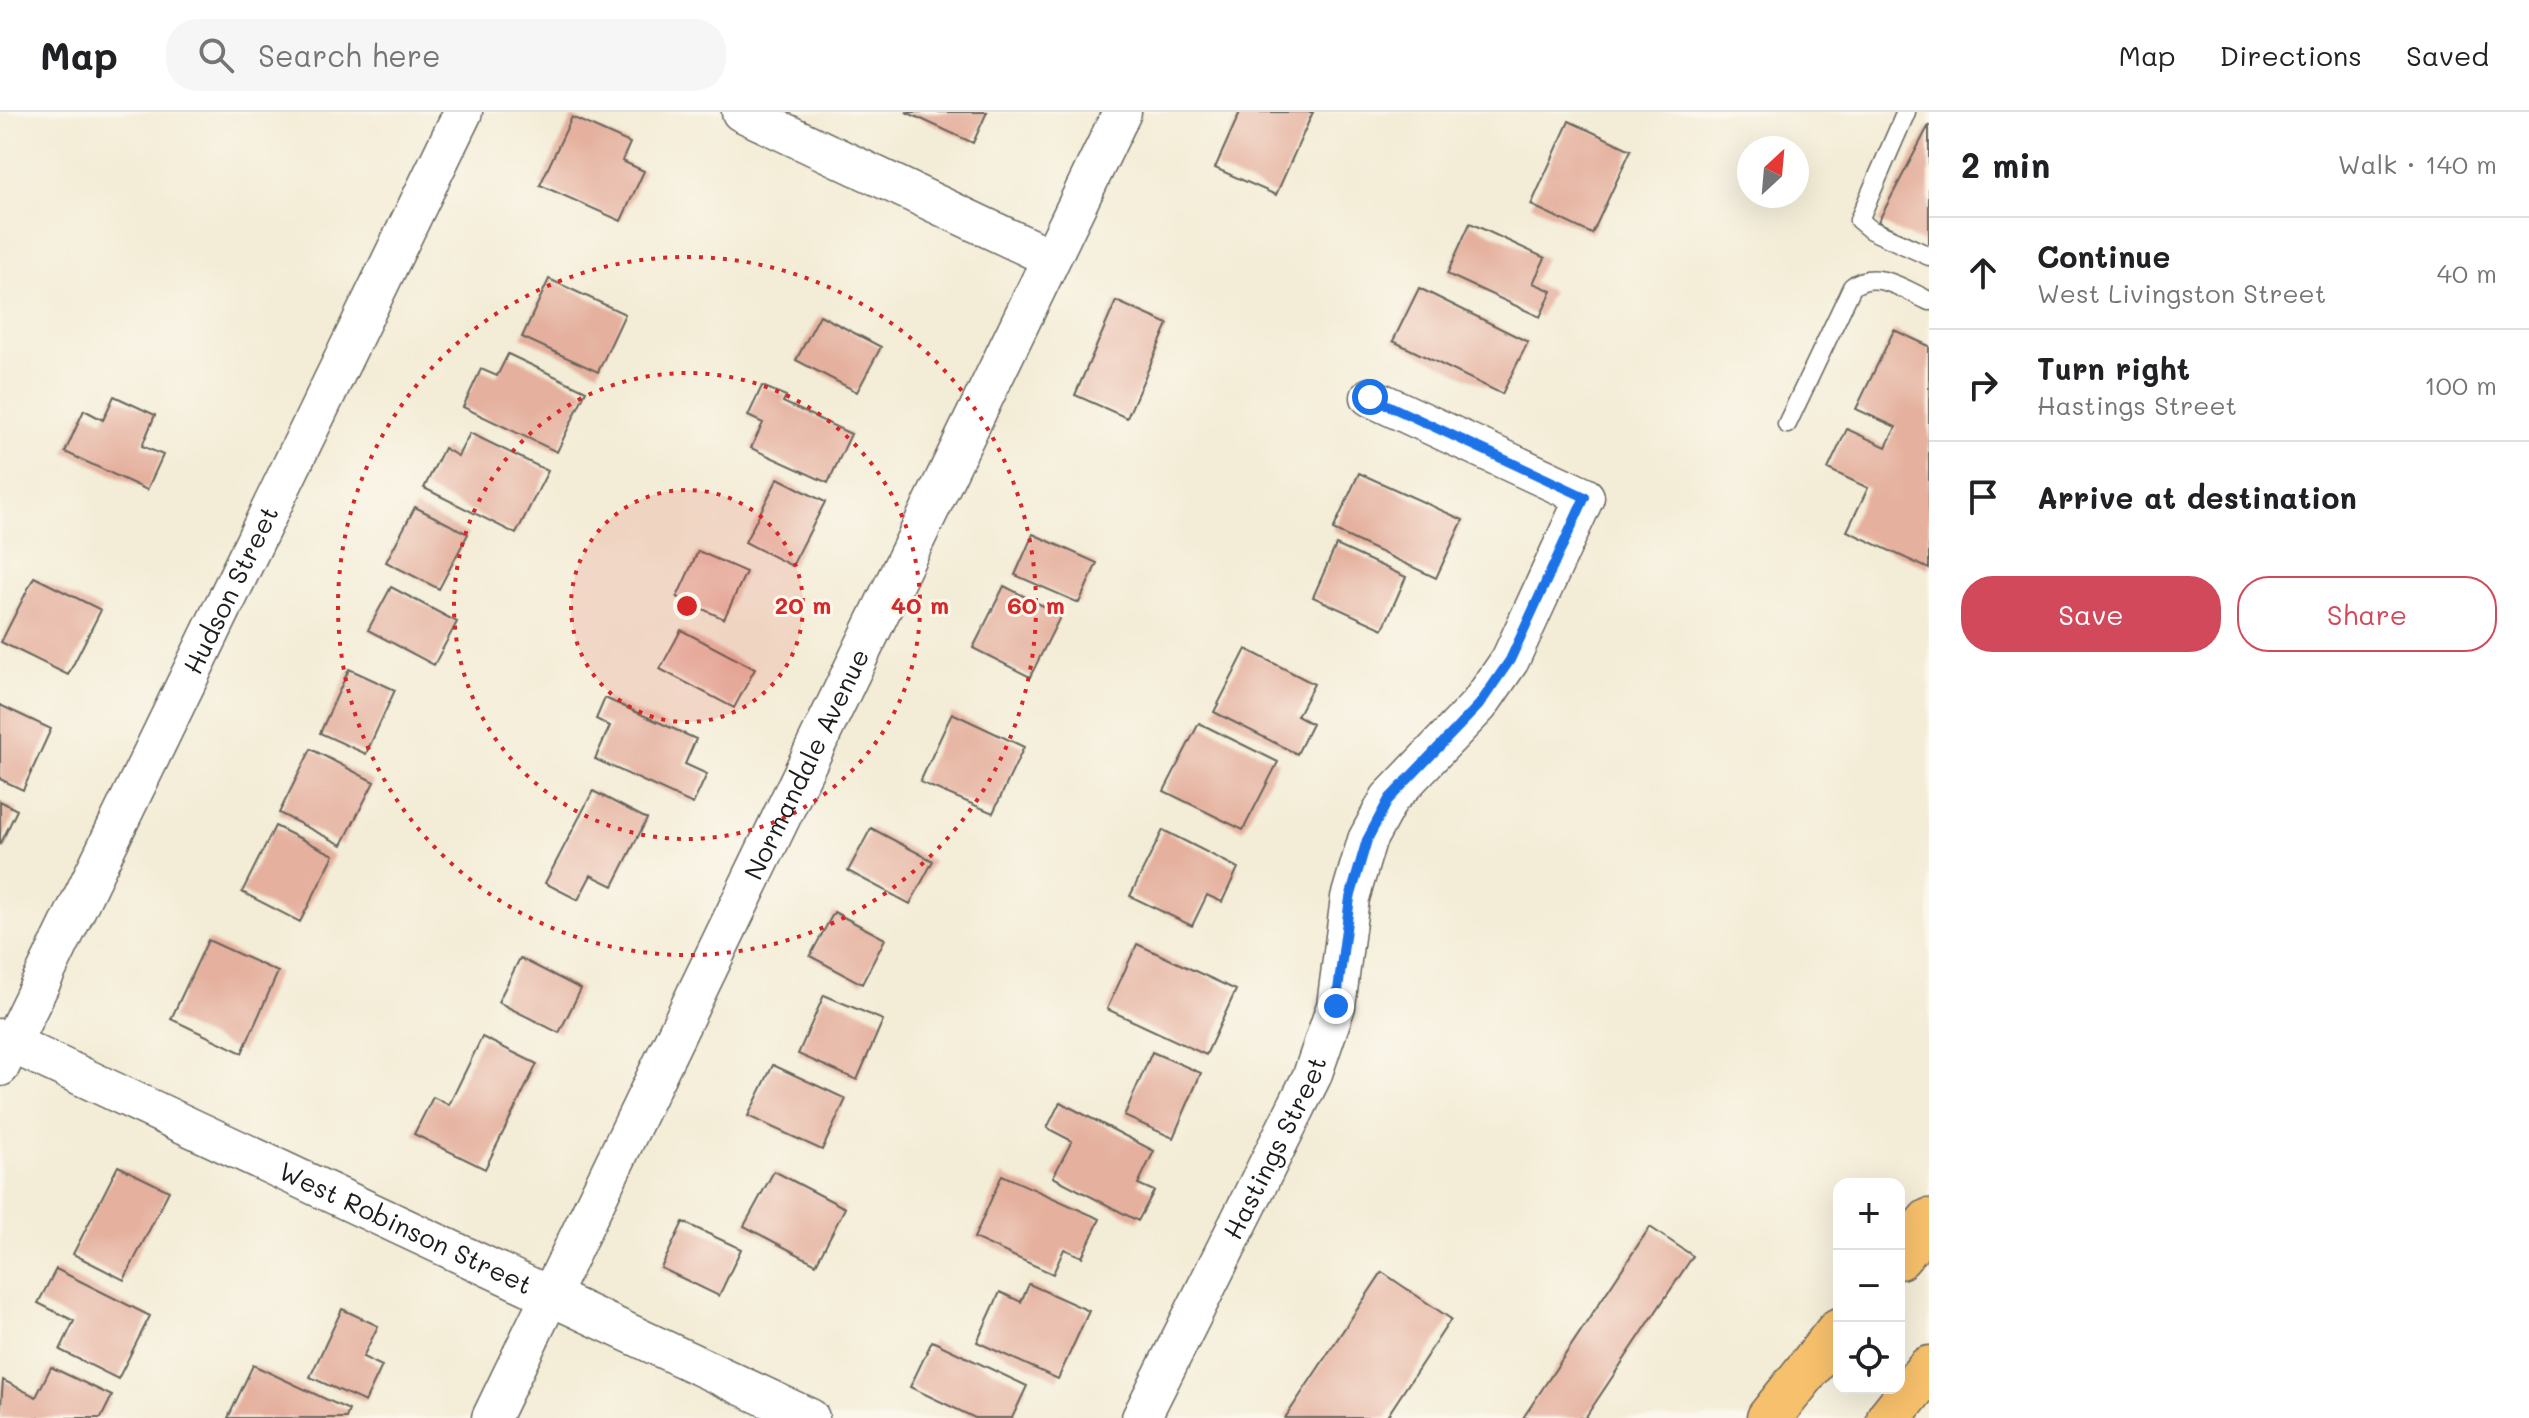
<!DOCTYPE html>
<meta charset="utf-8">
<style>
:root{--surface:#fff;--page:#f6f6f6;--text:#202124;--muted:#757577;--line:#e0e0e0;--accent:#d1495b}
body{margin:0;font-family:Mali,sans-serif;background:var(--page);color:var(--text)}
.controls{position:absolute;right:24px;bottom:24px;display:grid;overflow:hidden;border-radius:16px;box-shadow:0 8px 32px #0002}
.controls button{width:72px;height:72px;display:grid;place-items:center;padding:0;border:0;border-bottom:2px solid var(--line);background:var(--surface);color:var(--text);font:40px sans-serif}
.compass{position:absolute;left:1737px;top:24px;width:72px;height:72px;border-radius:50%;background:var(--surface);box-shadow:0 8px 32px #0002;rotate:26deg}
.stop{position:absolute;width:24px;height:24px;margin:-18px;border:6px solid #1a73e8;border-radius:50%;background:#fff}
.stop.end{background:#1a73e8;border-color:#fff;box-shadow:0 2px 8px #0008}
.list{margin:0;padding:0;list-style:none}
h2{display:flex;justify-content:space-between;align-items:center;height:104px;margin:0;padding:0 32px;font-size:34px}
h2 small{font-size:26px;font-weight:400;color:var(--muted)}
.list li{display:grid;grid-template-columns:52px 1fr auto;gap:24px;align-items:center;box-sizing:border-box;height:112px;padding:0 32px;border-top:2px solid var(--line)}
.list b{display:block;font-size:30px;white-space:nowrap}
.list p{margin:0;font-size:26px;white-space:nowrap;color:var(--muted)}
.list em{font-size:26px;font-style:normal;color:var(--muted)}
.actions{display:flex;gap:16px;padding:24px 32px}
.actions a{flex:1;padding:18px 0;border:2px solid var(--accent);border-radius:32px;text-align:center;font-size:28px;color:var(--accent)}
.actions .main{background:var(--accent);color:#fff}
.icon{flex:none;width:44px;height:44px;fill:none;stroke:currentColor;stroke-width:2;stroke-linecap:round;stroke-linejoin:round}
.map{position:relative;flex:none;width:1929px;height:1306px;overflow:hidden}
header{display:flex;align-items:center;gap:48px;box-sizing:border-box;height:112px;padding:0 40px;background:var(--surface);border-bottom:2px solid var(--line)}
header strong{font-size:38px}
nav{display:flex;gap:44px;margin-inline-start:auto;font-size:28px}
.search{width:560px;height:72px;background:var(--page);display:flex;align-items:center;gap:20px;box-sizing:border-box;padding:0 28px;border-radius:32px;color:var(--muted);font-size:30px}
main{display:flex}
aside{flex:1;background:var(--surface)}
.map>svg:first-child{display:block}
.building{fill:#e5b09e}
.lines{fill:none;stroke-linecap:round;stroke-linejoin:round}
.lane-casing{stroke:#67655d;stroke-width:21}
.street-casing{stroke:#67655d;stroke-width:41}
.primary-casing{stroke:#67655d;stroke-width:47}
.lane{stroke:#fff;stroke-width:18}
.street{stroke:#fff;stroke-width:38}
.primary{stroke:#f7c06c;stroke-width:44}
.route{stroke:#1a73e8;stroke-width:10}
.ring{fill:none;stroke:#d62828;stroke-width:4;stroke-dasharray:4 8}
.labels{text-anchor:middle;stroke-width:6;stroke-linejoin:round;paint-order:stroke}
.street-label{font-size:26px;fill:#1c1c1c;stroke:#fbf7ec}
.centre{fill:#d62828;stroke:#fbf7ec;stroke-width:4}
.ring-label{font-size:24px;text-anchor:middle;font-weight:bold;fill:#d62828;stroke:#fbf7ec;stroke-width:6;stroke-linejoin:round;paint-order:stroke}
</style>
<header>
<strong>Map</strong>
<div class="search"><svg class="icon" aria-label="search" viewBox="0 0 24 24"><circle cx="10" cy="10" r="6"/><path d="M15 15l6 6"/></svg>Search here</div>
<nav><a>Map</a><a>Directions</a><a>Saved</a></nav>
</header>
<main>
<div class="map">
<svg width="1929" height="1306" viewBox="0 0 1929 1306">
<rect width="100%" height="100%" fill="#fbf7ec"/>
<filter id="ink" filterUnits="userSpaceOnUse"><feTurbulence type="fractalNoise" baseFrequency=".0125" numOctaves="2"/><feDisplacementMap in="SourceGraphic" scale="16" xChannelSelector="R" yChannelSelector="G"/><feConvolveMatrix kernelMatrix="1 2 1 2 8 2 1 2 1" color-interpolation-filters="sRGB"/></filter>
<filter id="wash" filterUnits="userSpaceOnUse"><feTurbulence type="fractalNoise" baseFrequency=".006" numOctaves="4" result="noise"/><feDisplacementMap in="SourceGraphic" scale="32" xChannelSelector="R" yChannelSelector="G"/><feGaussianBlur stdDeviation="1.8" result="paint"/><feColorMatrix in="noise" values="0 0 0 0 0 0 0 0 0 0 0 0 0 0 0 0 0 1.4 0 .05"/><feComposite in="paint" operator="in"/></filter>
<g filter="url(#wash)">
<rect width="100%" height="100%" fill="#f3ecd6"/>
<g id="blocks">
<!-- building -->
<path class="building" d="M 906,0 L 987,0 L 973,31 Z
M 1240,0 L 1313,0 L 1276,83 L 1215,56 Z
M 572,5 L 630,31 L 622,49 L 644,59 L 621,109 L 540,73 Z
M 1569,9 L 1631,38 L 1592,122 L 1531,93 Z
M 1929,13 L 1929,134 L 1878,110 Z
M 1470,111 L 1545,146 L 1533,171 L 1552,179 L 1540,205 L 1447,162 Z
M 549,167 L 625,202 L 598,260 L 522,225 Z
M 1419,176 L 1528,230 L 1502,282 L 1393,229 Z
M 1116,189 L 1168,212 L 1127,306 L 1075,283 Z
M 820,203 L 881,235 L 857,280 L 796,248 Z
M 1894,218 L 1929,234 L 1929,457 L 1847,419 L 1868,376 L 1828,357 L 1847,317 L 1886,335 L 1896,315 L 1856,297 Z
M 508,242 L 586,279 L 557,340 L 463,295 L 481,257 L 497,264 Z
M 762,274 L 786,284 L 783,290 L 851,322 L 828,371 L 751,336 L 763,311 L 748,304 Z
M 114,284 L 155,303 L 142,334 L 163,343 L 147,378 L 65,340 L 84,298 L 103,308 Z
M 470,321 L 548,359 L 516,422 L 424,376 L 444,336 L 458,344 Z
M 1359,361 L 1463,408 L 1436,466 L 1333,418 Z
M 778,366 L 825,390 L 792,454 L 745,430 Z
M 415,395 L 468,422 L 439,477 L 386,450 Z
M 1033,422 L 1097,451 L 1079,491 L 1015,463 Z
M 1336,433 L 1406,465 L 1383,517 L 1313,485 Z
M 698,439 L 746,460 L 724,507 L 677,485 Z
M 34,465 L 101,498 L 68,563 L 1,530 Z
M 1004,474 L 1061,503 L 1030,565 L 973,536 Z
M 391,475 L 457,510 L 434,553 L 368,518 Z
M 681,518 L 755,557 L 734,596 L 660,557 Z
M 1246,537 L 1314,572 L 1297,604 L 1312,612 L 1297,642 L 1214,600 Z
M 349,557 L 395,578 L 366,642 L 320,621 Z
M 605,586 L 696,627 L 685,652 L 707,662 L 693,692 L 595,647 L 610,614 L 596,607 Z
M 0,593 L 51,617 L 23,678 L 0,667 Z
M 952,601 L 1024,635 L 993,701 L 920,670 Z
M 1199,611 L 1278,650 L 1243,718 L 1164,679 Z
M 311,637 L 374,670 L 342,733 L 279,701 Z
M 593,679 L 647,707 L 613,774 L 591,763 L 578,788 L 545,771 Z
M 0,689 L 17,698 L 0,733 Z
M 275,714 L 334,743 L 300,810 L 242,780 Z
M 871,716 L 933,749 L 910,792 L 848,759 Z
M 1163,718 L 1238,756 L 1222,790 L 1207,783 L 1192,814 L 1130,784 Z
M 834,800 L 885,827 L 862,872 L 810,844 Z
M 208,828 L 278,860 L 242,941 L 171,907 Z
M 1137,832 L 1236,878 L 1206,943 L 1107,897 Z
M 520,846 L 581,877 L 559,921 L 498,890 Z
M 824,883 L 883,908 L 857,968 L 798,942 Z
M 482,925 L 537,952 L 485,1057 L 414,1022 L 433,985 L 449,993 Z
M 1152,940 L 1201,961 L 1173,1026 L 1124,1004 Z
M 773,953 L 846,987 L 822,1038 L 748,1004 Z
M 1060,990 L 1154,1039 L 1138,1072 L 1154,1079 L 1138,1109 L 1053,1065 L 1072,1029 L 1047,1016 Z
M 118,1054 L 169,1079 L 124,1168 L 73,1142 Z
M 774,1059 L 845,1096 L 816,1152 L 744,1114 Z
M 1002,1063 L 1100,1107 L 1082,1145 L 1064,1137 L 1053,1162 L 974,1126 Z
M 683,1110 L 741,1137 L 719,1184 L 661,1156 Z
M 1650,1115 L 1693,1144 L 1585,1306 L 1523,1306 Z
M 56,1157 L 150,1204 L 118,1267 L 60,1238 L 74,1209 L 38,1191 Z
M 1382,1160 L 1451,1207 L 1386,1306 L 1285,1306 Z
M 1029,1172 L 1089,1199 L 1058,1267 L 977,1230 L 1000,1180 L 1021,1190 Z
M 342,1197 L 378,1214 L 363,1245 L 382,1254 L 365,1290 L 310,1265 Z
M 932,1229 L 1027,1274 L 1012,1306 L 975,1306 L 910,1275 Z
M 253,1253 L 349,1298 L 346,1306 L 228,1306 Z
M 51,1255 L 112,1284 L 101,1306 L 0,1306 L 3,1268 L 36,1285 Z"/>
</g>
</g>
<g filter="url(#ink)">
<use href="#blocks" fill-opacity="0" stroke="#67655d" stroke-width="2"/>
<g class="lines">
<!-- lane casing -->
<g class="lane-casing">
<path id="lane" d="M 1906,0 L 1859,108 L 1871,118 L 1929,144
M 1787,312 L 1852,175 C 1875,156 1906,178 1929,189"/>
</g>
<!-- street casing -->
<g class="street-casing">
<g id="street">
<path d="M 741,0 L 1051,146"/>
<path id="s1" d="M 0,926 L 810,1306"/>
<path id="s2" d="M 0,955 L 463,0"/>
<path id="s3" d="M 491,1306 L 1122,0"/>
<path id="s4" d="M 1141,1306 L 1312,964 L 1336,894 L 1350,786 L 1367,728 L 1389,687 L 1479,593 L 1510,548 L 1585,385 L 1370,285"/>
</g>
</g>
<!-- primary casing -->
<g class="primary-casing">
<path id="primary" d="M 1899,1145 L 1929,1109
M 1769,1306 L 1839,1218
M 1889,1306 L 1929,1256"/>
</g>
<!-- lane -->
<use href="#lane" class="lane"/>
<!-- street -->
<use href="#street" class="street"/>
<!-- primary -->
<use href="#primary" class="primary"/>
</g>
</g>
<g class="lines" filter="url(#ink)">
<!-- route -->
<path class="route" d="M 1336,894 L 1350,786 L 1367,728 L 1389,687 L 1479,593 L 1510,548 L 1585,385 L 1370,285"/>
</g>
<!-- distance rings -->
<circle cx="687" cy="494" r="116" fill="#d62828" fill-opacity=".12"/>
<g class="ring">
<circle cx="687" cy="494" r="116"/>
<circle cx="687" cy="494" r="233"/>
<circle cx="687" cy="494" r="349"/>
</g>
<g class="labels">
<!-- street labels -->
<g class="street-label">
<text dy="9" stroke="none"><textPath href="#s2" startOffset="530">Hudson Street</textPath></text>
<text dy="9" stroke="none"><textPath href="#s3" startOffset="726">Normandale Avenue</textPath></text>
<text dy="9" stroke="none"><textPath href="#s4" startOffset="302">Hastings Street</textPath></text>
<text dy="9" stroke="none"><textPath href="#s1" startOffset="448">West Robinson Street</textPath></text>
</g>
</g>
<circle cx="687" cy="494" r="12" class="centre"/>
<g class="ring-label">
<text x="803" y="502">20 m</text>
<text x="920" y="502">40 m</text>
<text x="1036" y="502">60 m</text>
</g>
</svg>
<div class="controls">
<button>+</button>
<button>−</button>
<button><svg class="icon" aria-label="locate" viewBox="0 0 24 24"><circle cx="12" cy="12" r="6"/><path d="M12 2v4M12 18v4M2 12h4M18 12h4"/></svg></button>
</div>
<svg class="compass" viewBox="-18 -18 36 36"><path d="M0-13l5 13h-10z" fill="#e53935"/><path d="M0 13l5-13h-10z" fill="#757577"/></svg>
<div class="stop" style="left:1370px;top:285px"></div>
<div class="stop end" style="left:1336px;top:894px"></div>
</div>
<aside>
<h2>2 min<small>Walk · 140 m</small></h2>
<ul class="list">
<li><svg class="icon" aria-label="ahead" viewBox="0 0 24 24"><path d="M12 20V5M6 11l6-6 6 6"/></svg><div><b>Continue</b><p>West Livingston Street</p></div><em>40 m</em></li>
<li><svg class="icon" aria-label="right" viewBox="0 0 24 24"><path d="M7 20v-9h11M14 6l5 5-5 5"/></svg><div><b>Turn right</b><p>Hastings Street</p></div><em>100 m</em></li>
<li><svg class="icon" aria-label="arrive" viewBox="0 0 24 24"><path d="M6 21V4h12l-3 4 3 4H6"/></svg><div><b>Arrive at destination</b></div></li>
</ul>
<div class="actions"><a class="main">Save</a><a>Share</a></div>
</aside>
</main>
